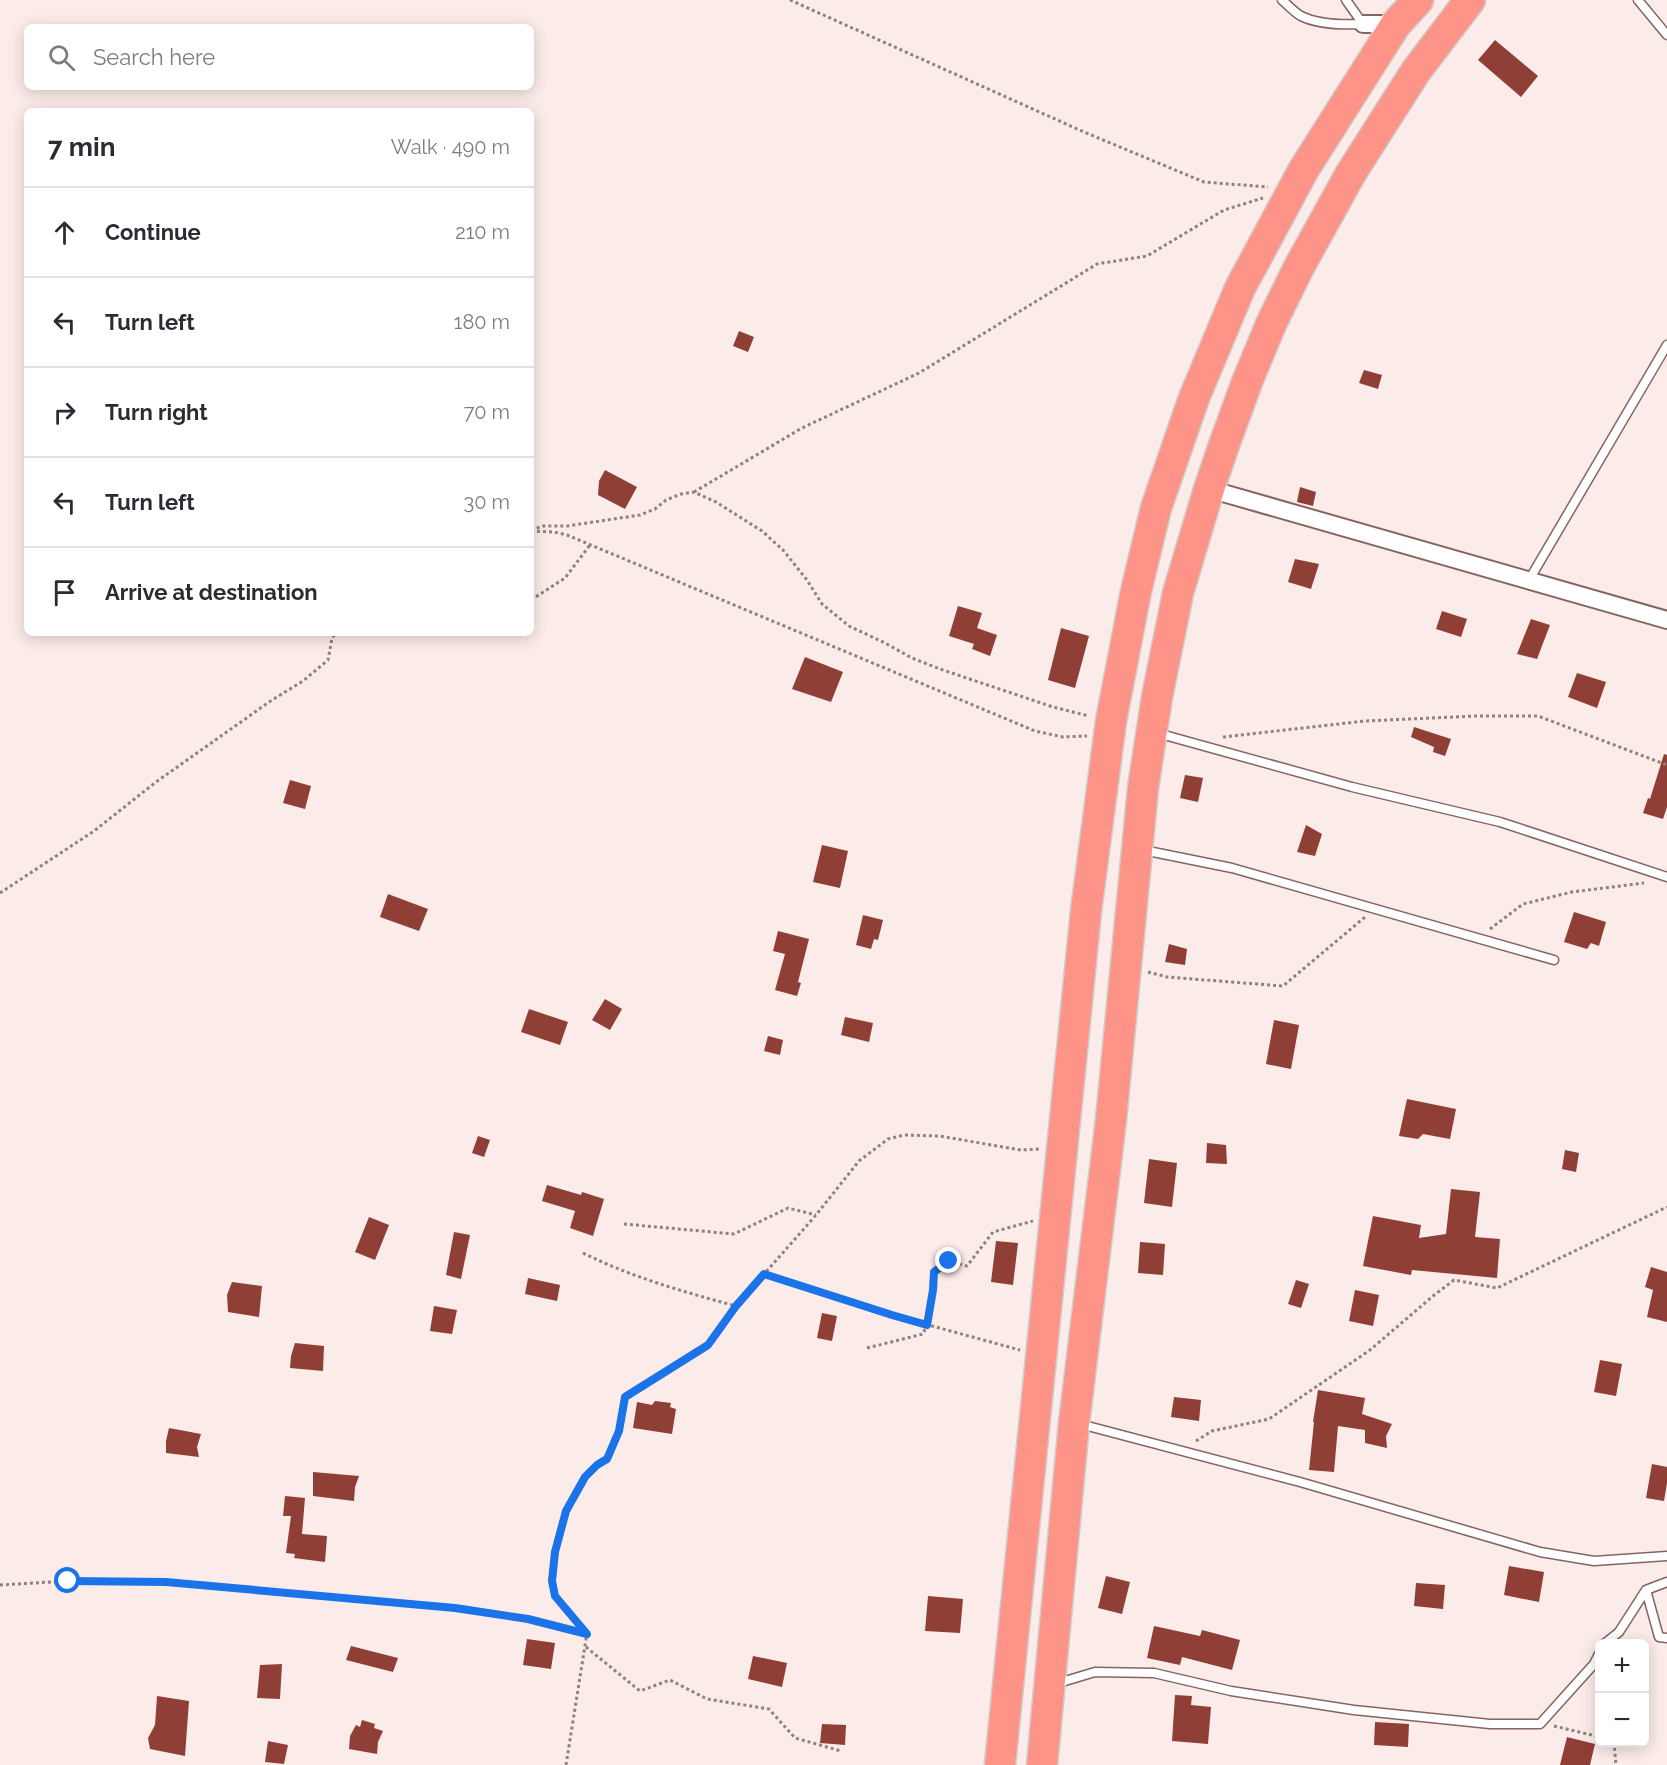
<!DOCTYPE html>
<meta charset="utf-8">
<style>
:root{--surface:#fff;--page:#f2f2f3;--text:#2b2b33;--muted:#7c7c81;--line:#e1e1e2}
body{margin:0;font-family:Raleway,sans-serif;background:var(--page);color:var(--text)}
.controls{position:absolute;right:18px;bottom:18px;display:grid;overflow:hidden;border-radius:9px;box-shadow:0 3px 15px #0003}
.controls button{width:54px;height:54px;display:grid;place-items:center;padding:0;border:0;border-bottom:2px solid var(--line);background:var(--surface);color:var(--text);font:30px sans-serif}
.stop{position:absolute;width:18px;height:18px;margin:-14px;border:4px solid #1a73e8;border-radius:50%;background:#fff}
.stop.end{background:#1a73e8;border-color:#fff;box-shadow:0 2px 6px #0008}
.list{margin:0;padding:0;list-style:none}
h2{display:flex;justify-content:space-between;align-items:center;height:78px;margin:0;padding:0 24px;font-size:26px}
h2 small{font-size:20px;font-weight:400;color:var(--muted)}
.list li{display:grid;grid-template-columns:39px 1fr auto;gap:18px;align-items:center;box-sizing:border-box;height:90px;padding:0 24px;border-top:2px solid var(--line)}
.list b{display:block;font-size:22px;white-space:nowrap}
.list em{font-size:20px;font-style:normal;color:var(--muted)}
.icon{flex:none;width:33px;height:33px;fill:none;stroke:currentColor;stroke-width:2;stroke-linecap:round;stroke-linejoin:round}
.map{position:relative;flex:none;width:1667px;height:1765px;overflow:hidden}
.search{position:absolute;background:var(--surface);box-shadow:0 3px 15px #0003;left:24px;top:24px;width:510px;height:66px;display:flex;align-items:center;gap:15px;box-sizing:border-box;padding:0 21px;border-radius:9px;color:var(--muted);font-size:22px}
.panel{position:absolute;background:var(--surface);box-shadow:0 3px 15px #0003;left:24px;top:108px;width:510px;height:528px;border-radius:9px}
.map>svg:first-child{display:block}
.building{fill:#903f36}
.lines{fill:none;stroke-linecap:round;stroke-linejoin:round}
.lane-casing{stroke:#86645f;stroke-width:11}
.street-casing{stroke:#86645f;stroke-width:20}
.highway-casing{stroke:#cfcccc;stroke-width:33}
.path{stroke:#8f817e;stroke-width:3;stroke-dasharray:3 3;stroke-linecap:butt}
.lane{stroke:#fff;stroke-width:8}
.street{stroke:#fff;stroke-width:16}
.highway{stroke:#fe9487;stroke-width:30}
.route{stroke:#1a73e8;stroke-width:8}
</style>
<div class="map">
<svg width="1667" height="1765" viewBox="0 0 1667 1765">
<rect width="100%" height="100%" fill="#fcece9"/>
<!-- building -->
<path class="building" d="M 1495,40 L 1538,76 L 1521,97 L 1478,60 Z
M 739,331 L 754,337 L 748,352 L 733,346 Z
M 1364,370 L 1382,375 L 1378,389 L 1359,383 Z
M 605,470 L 637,487 L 625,509 L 598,495 L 599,481 Z
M 1300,487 L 1316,492 L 1313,506 L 1297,502 Z
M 1295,559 L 1319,564 L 1311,589 L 1288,582 Z
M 958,606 L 982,613 L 977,628 L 997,635 L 990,656 L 972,649 L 974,644 L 949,636 Z
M 1442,611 L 1467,619 L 1461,637 L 1436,629 Z
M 1531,619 L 1550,625 L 1537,659 L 1517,654 Z
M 1061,628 L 1089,636 L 1075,688 L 1048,680 Z
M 805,657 L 843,672 L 831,702 L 792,689 Z
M 1577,673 L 1606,682 L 1597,708 L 1568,697 Z
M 1414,727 L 1451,739 L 1445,756 L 1433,752 L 1434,747 L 1411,737 Z
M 1664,754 L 1667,755 L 1667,807 L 1663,819 L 1643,813 L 1648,798 L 1650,799 Z
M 1185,775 L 1203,778 L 1198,802 L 1180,798 Z
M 290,780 L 311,786 L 305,809 L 283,803 Z
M 1306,825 L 1322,834 L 1315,856 L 1297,852 Z
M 822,845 L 848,851 L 840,888 L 813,882 Z
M 388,894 L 428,909 L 419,931 L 380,917 Z
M 1574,912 L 1606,922 L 1599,946 L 1591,943 L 1587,949 L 1564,942 Z
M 863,915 L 883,920 L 878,940 L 874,939 L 871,949 L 856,945 Z
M 778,931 L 809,939 L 798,982 L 801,983 L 797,996 L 775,990 L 785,954 L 773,951 Z
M 1169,944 L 1187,949 L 1185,965 L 1165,962 Z
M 605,999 L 622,1009 L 610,1030 L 592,1020 Z
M 529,1009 L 568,1022 L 560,1045 L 521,1032 Z
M 845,1017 L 873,1023 L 869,1042 L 841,1035 Z
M 1274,1020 L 1299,1025 L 1291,1069 L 1266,1064 Z
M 768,1036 L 783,1040 L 780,1055 L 764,1051 Z
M 1407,1099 L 1456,1109 L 1450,1139 L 1423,1134 L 1418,1139 L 1399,1136 Z
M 478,1136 L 490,1140 L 484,1157 L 472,1153 Z
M 1207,1143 L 1226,1145 L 1227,1164 L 1206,1163 Z
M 1565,1150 L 1579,1153 L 1576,1172 L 1562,1169 Z
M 1149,1159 L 1177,1163 L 1172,1207 L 1144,1203 Z
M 547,1185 L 581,1195 L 582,1192 L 604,1199 L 593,1236 L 570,1228 L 575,1211 L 542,1201 Z
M 1451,1189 L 1480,1192 L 1475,1237 L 1500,1239 L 1497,1278 L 1412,1270 L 1411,1275 L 1363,1266 L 1373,1216 L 1421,1225 L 1419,1238 L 1446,1234 Z
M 369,1217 L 389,1225 L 375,1260 L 355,1252 Z
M 454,1232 L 470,1235 L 461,1279 L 446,1275 Z
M 996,1241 L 1018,1243 L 1013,1285 L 991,1282 Z
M 1140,1242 L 1165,1244 L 1163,1275 L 1138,1273 Z
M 1651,1267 L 1667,1272 L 1667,1322 L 1647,1317 L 1653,1290 L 1645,1287 Z
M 528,1278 L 560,1285 L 557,1301 L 525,1294 Z
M 1296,1280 L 1309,1284 L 1301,1308 L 1288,1304 Z
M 232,1282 L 262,1286 L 259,1317 L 228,1312 L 227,1295 Z
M 1355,1290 L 1379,1295 L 1373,1326 L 1349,1321 Z
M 434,1306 L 457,1310 L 452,1334 L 430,1331 Z
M 822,1313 L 837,1316 L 832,1341 L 817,1338 Z
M 295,1343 L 324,1346 L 323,1371 L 290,1368 L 291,1356 Z
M 1600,1360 L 1622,1364 L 1616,1396 L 1594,1392 Z
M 1318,1390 L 1365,1398 L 1362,1414 L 1392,1424 L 1386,1436 L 1387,1448 L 1365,1443 L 1365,1430 L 1338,1426 L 1334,1472 L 1309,1470 L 1314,1422 L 1313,1422 Z
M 1174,1397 L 1201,1400 L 1199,1421 L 1171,1417 Z
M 655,1401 L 671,1403 L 670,1407 L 676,1409 L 672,1434 L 633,1428 L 637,1402 L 652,1405 Z
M 169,1428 L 201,1434 L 197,1447 L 199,1457 L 166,1453 L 166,1441 Z
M 1652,1464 L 1667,1467 L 1667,1483 L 1664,1501 L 1646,1498 Z
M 313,1472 L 359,1476 L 355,1487 L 354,1501 L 313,1496 Z
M 285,1496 L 305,1498 L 302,1534 L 327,1536 L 325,1562 L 294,1558 L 295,1554 L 286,1553 L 291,1516 L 283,1516 Z
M 1509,1566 L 1544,1572 L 1539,1602 L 1504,1595 Z
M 1106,1576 L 1130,1582 L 1122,1614 L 1098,1608 Z
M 1416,1583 L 1445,1585 L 1443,1609 L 1414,1606 Z
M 928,1596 L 963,1599 L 960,1633 L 925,1631 Z
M 1154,1626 L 1200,1636 L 1202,1630 L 1240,1640 L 1232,1670 L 1182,1657 L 1180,1665 L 1147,1658 Z
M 527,1639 L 555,1643 L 551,1669 L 523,1665 Z
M 351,1646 L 398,1658 L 393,1672 L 346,1660 Z
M 753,1656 L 787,1663 L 782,1687 L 748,1679 Z
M 282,1664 L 280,1699 L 257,1698 L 260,1665 Z
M 1175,1695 L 1192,1696 L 1191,1705 L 1211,1707 L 1208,1744 L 1172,1741 Z
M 157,1696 L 189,1701 L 185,1756 L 150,1749 L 148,1738 L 155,1725 Z
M 362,1720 L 375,1724 L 374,1728 L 383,1731 L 378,1742 L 377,1754 L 349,1749 L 350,1736 L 356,1725 L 360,1727 Z
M 1375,1722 L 1409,1724 L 1408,1747 L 1374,1745 Z
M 822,1724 L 846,1725 L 845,1745 L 820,1743 Z
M 1567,1737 L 1595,1744 L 1590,1765 L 1560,1765 Z
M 268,1741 L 288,1745 L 284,1764 L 265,1762 Z"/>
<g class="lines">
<!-- lane casing -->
<g class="lane-casing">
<path id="lane" d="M 1282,0 C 1288,5 1294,12 1301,16 C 1319,25 1343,25 1363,24
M 1346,0 L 1363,24
M 1638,0 L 1667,35
M 1529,580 L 1667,345
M 1157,733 L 1352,787 L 1500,822 L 1667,877
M 1143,850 L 1232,868 L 1554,960
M 1080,1424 L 1300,1482 L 1540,1552 L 1594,1561 L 1667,1556
M 1646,1590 L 1659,1637 L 1667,1638
M 1604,1644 L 1619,1632 L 1646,1590 L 1667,1582
M 1055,1684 L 1095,1672 L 1154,1673 L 1231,1691 L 1354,1710 L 1490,1724 L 1540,1724 L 1594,1664 L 1600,1652"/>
</g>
<!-- street casing -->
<g class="street-casing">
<path id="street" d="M 1363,24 L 1396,24
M 1209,489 L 1667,620"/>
</g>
<!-- highway casing -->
<g class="highway-casing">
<path id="highway" d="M 1000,1765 L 1086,911 L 1111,721 L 1136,591 L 1156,508 L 1194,398 L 1240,288 L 1304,169 L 1396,24 L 1418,0
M 1042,1765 L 1074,1423 L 1111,1120 L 1143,788 L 1157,697 L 1178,593 L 1209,489 L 1224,445 L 1247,382 L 1271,324 L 1299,267 L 1351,173 L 1416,71 L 1470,0"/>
</g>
<!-- path -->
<path class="path" d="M 790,0 L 1084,132 L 1204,182 L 1268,187
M 694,492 L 802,428 L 919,373 L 1097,264 L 1147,256 L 1224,210 L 1263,198
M 531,530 L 543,526 L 567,526 L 640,515 L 655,509 L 666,500 L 681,494 L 694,492 L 716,502 L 762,531 L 783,550 L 807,580 L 822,604 L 849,626 L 885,643 L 912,658 L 940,669 L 1053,707 L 1089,716
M 531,531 L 554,532 L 567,535 L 1035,731 L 1063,737 L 1087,736
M 531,600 L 565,578 L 590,545
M 1223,737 L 1365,721 L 1476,716 L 1538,716 L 1667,765
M 0,893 L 94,831 L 156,782 L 272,700 L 303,681 L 328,660 L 332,638 L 336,633
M 1490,929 L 1523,904 L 1572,892 L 1644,883
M 1148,972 L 1167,977 L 1283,986 L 1365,917
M 624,1224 L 734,1234 L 788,1208 L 816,1215
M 583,1253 C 631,1277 684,1292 736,1306
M 765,1274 L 892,1315 L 1020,1350
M 867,1348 L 923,1334 C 931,1315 933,1292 934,1272 L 949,1261 L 967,1266 L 993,1232 L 1033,1221
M 1196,1441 L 1212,1431 L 1269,1419 L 1370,1350 L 1433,1296 L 1454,1280 L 1497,1288 L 1667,1207
M 0,1585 L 68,1581 L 166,1582 L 455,1608 L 528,1619 L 585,1633
M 586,1647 L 640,1691 L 670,1680 L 707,1699 L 769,1709 L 795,1738 L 841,1751
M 1554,1726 L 1600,1737
M 1614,1742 L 1616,1765
M 566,1765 L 587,1633 L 555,1596 L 552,1581 L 555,1552 L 566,1511 L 585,1477 L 597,1465 L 607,1459 L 619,1431 L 625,1397 L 708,1345 L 736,1306 L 816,1215 L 859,1161 L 888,1139 L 904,1135 L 939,1136 L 1021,1150 L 1040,1149"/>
<!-- lane -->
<use href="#lane" class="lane"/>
<!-- street -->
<use href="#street" class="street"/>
<!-- highway -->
<use href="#highway" class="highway"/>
</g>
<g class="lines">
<!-- route -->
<path class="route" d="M 68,1581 L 166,1582 L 455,1608 L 528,1619 L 587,1634 L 555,1596 L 552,1581 L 555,1552 L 566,1511 L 585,1477 L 597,1465 L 607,1459 L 619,1431 L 625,1397 L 708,1345 L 736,1306 L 764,1274 L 892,1315 L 927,1325 L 933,1290 L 934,1272 L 949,1261"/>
</g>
</svg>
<div class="controls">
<button>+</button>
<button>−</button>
</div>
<div class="stop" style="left:68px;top:1581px"></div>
<div class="stop end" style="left:949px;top:1261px"></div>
<div class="search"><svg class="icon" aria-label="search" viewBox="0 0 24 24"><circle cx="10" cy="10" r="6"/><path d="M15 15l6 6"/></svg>Search here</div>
<section class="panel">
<h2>7 min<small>Walk · 490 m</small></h2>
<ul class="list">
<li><svg class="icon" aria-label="ahead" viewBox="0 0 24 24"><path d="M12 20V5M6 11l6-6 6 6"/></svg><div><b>Continue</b></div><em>210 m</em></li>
<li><svg class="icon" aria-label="left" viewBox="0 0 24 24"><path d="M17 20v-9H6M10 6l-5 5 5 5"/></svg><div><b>Turn left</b></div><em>180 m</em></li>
<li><svg class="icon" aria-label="right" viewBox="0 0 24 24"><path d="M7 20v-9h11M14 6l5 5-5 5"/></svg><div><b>Turn right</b></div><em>70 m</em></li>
<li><svg class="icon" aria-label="left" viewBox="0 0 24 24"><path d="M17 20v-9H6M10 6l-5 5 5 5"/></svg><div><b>Turn left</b></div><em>30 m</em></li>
<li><svg class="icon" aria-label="arrive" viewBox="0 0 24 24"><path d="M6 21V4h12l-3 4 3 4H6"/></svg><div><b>Arrive at destination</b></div></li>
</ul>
</section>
</div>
